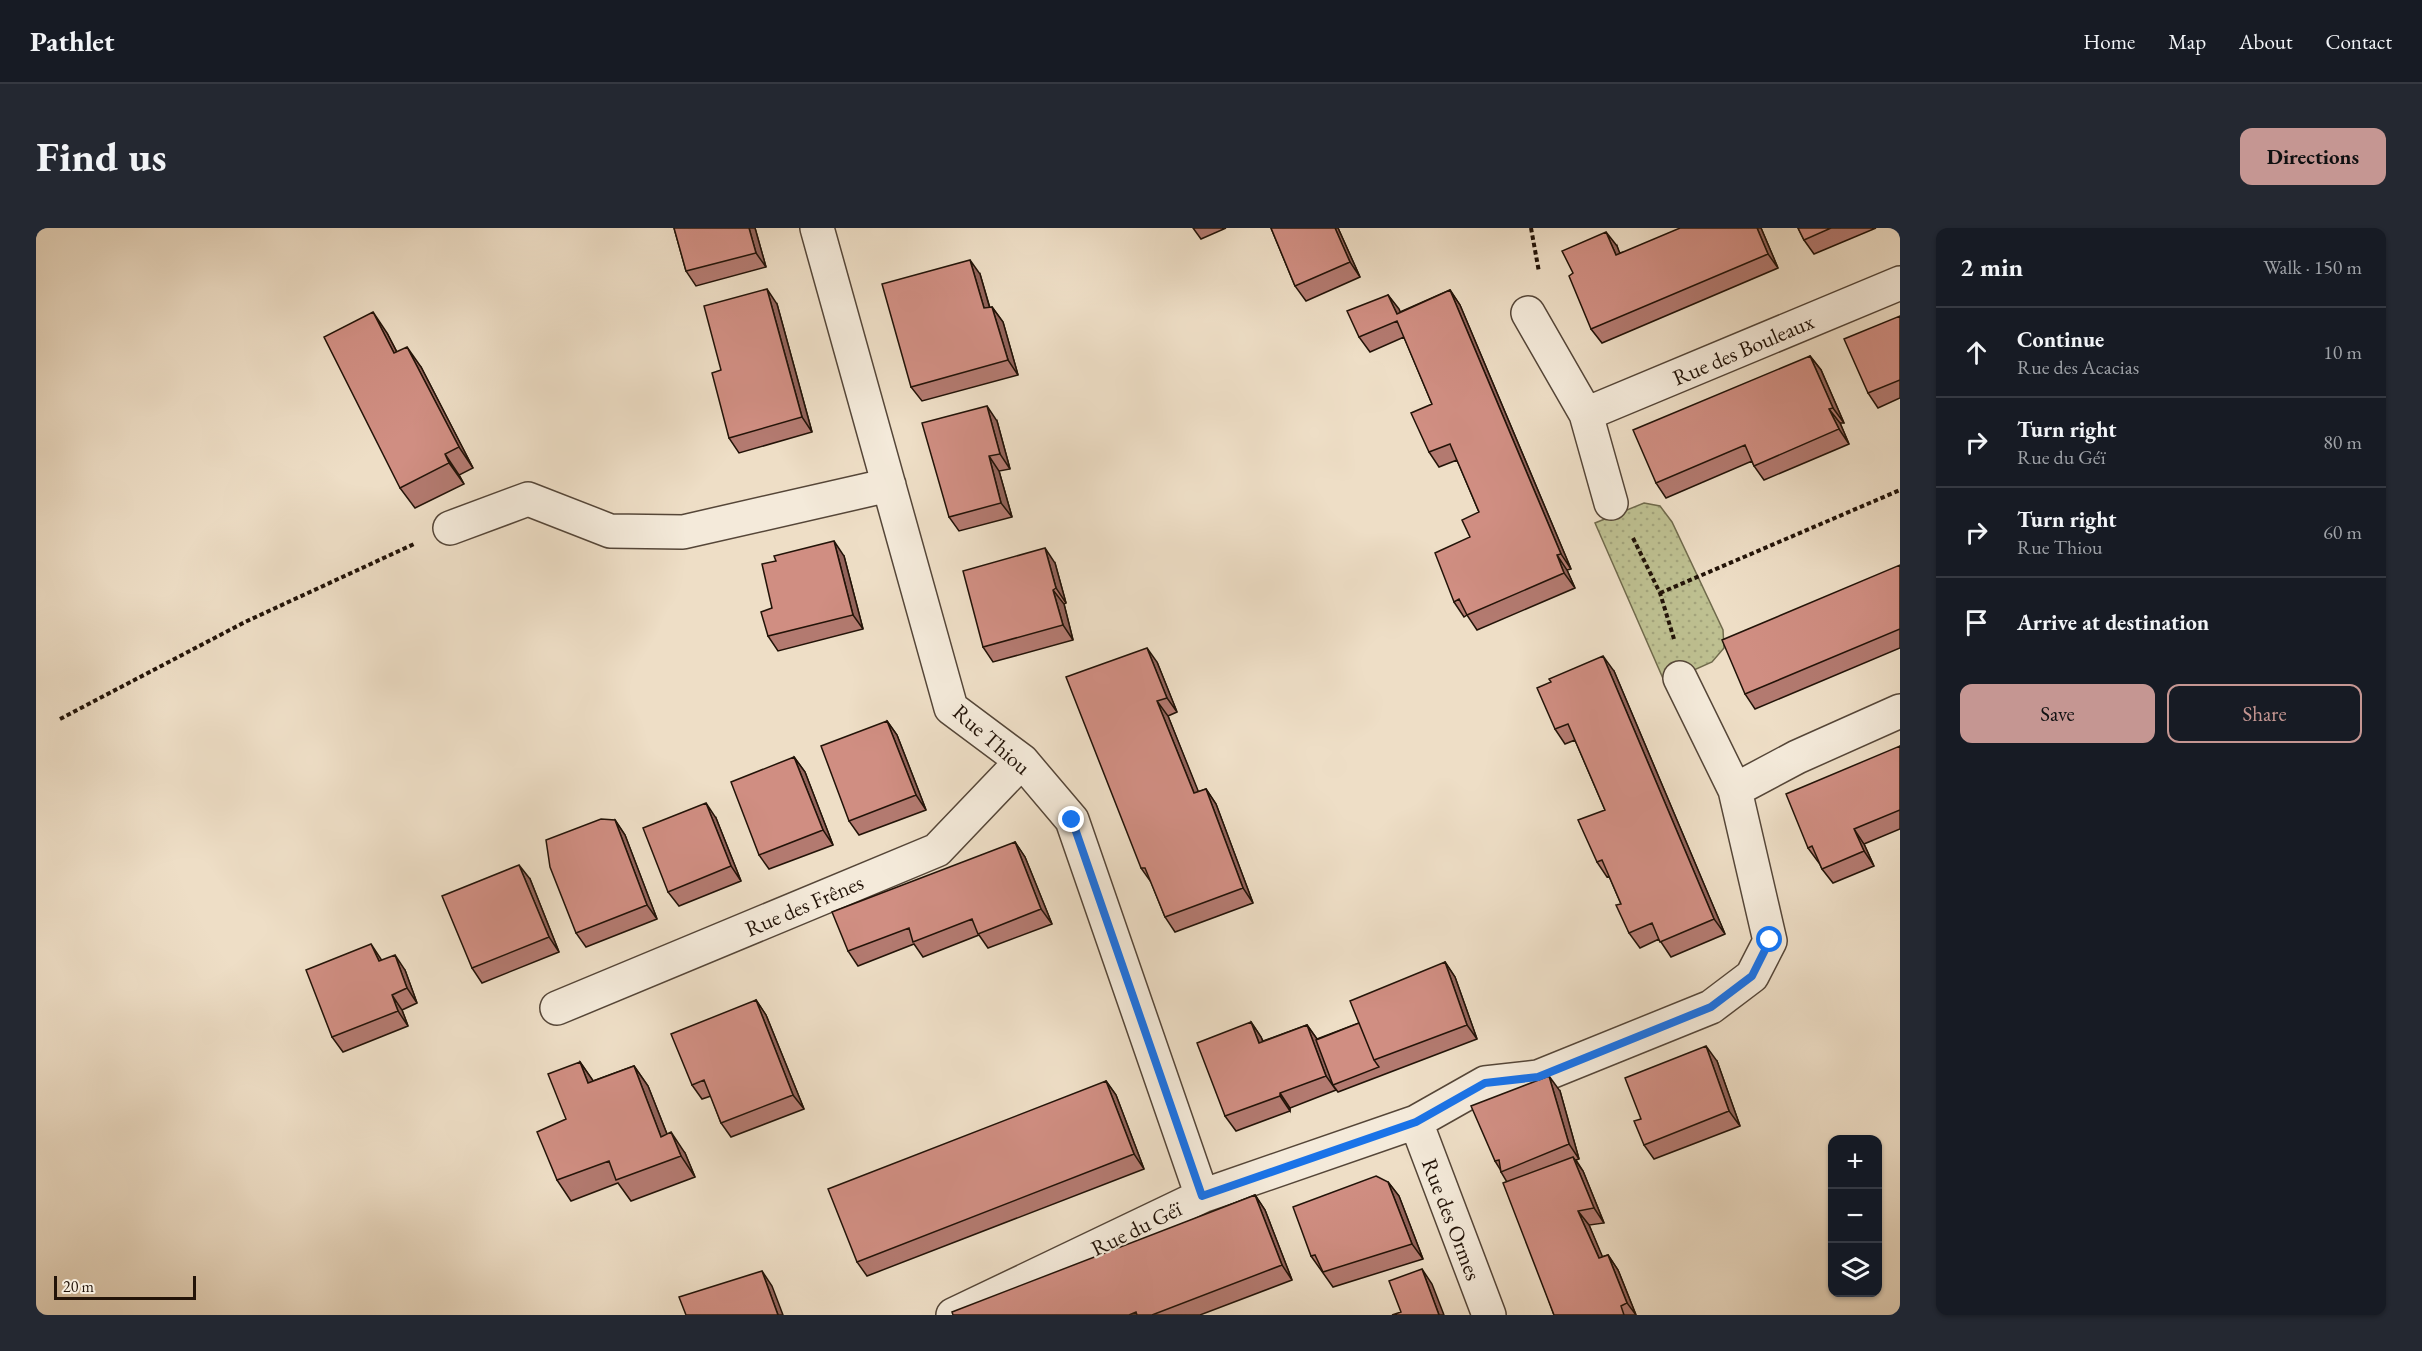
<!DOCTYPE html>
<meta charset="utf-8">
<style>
:root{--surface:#171b24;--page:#242831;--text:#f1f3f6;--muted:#9ea1a6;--line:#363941;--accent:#c59692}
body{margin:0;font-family:"EB Garamond",serif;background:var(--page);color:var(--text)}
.controls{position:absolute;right:18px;bottom:18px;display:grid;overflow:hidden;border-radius:12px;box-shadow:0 2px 4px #0004}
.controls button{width:54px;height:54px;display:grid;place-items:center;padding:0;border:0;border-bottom:2px solid var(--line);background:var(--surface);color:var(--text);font:30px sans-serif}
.scale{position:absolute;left:18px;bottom:15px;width:142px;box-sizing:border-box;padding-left:6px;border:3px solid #221308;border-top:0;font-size:16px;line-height:21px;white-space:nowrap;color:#221308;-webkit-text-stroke:4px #f4eada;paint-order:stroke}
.stop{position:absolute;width:18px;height:18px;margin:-14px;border:4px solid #1a73e8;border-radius:50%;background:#fff}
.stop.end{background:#1a73e8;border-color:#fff;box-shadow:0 2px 6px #0008}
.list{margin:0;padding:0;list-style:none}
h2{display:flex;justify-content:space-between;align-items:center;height:78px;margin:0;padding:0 24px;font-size:26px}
h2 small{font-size:20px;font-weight:400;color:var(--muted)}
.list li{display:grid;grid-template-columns:39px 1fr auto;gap:18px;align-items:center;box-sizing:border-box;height:90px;padding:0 24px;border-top:2px solid var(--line)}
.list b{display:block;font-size:22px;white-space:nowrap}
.list p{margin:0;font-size:20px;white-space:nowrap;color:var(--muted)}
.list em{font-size:20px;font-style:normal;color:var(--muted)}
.actions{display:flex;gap:12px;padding:18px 24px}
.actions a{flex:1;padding:14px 0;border:2px solid var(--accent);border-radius:12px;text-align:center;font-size:21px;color:var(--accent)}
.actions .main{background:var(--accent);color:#111}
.icon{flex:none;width:33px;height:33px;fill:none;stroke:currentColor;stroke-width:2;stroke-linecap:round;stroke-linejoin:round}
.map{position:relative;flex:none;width:1864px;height:1087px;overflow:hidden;border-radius:12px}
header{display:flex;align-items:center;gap:36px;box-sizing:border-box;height:84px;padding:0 30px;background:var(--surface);border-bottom:2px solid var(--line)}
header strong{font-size:28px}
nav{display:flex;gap:33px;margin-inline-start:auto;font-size:21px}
.intro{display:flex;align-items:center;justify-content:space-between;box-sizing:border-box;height:144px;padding:0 36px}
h1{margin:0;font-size:42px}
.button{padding:15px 27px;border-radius:12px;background:var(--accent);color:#111;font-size:21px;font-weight:700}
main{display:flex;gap:36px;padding:0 36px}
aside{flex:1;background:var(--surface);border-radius:12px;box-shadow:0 2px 4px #0004}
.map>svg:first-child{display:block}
.green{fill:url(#green-dots);stroke:#706a4c;stroke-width:1.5}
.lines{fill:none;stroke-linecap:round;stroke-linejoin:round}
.minor-casing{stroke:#554638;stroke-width:36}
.path{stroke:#221308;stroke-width:4;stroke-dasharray:4.5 3;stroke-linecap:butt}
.minor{stroke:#f4eada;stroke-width:33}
.wall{fill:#b37a70;stroke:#221308;stroke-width:1.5}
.shaded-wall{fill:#92635b;stroke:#221308;stroke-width:1.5}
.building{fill:#d08e82;stroke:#221308;stroke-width:1.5}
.route{stroke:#1a73e8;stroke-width:8}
.labels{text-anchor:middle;stroke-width:4.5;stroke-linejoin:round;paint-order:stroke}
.street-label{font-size:22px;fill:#221308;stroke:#f4eada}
</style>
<header>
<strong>Pathlet</strong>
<nav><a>Home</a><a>Map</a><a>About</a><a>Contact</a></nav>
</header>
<div class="intro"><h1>Find us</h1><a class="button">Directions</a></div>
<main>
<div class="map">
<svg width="1864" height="1087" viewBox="0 0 1864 1087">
<defs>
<pattern id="green-dots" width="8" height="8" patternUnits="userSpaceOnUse" patternTransform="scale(1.5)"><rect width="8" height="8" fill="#bec091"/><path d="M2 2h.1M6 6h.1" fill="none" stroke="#a3a47c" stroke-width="1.8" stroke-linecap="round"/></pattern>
</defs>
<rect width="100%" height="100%" fill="#eedec6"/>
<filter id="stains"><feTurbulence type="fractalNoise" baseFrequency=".00333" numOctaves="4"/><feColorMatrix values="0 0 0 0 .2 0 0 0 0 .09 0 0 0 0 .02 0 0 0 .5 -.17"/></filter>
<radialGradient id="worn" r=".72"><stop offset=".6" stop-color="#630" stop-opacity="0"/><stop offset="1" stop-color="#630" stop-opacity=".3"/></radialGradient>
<!-- green -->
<path class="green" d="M 1608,275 L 1624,278 L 1636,294 L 1687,402 L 1688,420 L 1676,434 L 1629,455 L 1559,295 Z"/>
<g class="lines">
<!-- minor casing -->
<g class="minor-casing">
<path id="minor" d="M 781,0 L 915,480 L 986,533 L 1036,592 L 1166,968
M 1492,85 L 1550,186 L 1575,275
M 1550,186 L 1864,55
M 414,300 L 492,271 L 574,303 L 647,304 L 853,257
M 1699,562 L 1761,529 L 1864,483
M 521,780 L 901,622 L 986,533
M 1380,894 L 1453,1087
M 917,1087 L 1166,968 L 1380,894 L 1449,855 L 1502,849 L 1675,779 L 1716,748 L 1734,713 L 1699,562 L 1644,450"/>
</g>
<!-- path -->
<path class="path" d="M 1495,0 L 1503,44
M 1597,310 L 1624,365 L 1638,411
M 1624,365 L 1864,262
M 24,491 L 209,394 L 378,316"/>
<!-- minor -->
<use href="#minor" class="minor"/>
</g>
<!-- wall -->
<path class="wall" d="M 638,0 L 719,0 L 730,39 L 660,58 L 650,43 Z
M 1157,0 L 1190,0 L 1165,11 Z
M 1235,0 L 1302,0 L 1324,49 L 1270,73 L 1259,58 Z
M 1725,0 L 1742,40 L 1566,115 L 1555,101 L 1581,18 L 1583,25 Z
M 1762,0 L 1840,0 L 1778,26 L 1768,12 Z
M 944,46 L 954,80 L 956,79 L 967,94 L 982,147 L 886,173 L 875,159 Z
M 1414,62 L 1424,77 L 1535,341 L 1531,342 L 1539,360 L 1441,402 L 1431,387 L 1428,389 L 1418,374 L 1434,309 L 1443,284 L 1421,232 L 1403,239 L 1393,224 L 1396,176 L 1368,109 L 1334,124 L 1323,109 L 1352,67 L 1364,84 Z
M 741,76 L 776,204 L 703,225 L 693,210 L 685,142 Z
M 1864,88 L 1864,170 L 1842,180 L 1832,165 Z
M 351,105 L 361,124 L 385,139 L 437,240 L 423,247 L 428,256 L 379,280 L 364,260 Z
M 1774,128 L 1785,142 L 1808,195 L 1804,195 L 1813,216 L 1728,252 L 1718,238 L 1716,233 L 1630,270 L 1620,255 Z
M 961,193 L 974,241 L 963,243 L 976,289 L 923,303 L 913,289 Z
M 808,328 L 827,401 L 742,423 L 732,408 L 736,380 Z
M 1019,335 L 1030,375 L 1028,376 L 1037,412 L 957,434 L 947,419 Z
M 1864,338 L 1864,420 L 1719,481 L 1709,466 Z
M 1121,434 L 1141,484 L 1132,488 L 1162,564 L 1170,561 L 1180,576 L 1217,675 L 1139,704 L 1129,689 L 1115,654 L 1105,640 Z
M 1578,443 L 1689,706 L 1635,729 L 1623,711 L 1604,720 L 1593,705 L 1585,676 L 1573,648 L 1571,649 L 1561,634 L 1569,582 L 1539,512 L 1529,516 L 1519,501 Z
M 851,493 L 861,507 L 890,582 L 823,607 L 813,593 Z
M 1864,518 L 1864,601 L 1828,616 L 1838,638 L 1797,655 L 1786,641 L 1783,634 L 1783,635 L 1772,620 Z
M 758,529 L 769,544 L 797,617 L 733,641 L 723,627 Z
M 680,590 L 705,653 L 643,678 L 632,664 Z
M 579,592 L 589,607 L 621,691 L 550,719 L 540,705 Z
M 979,614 L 989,629 L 1016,696 L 952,720 L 943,707 L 887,729 L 878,716 L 822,738 L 812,723 Z
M 494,651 L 523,724 L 446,755 L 436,740 Z
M 346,732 L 369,742 L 381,775 L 366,782 L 372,798 L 307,824 L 296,809 Z
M 1409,734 L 1419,749 L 1441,811 L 1302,864 L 1299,860 L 1300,862 L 1254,880 L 1254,883 L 1200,903 L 1189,888 L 1215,794 L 1225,809 L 1227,813 L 1271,797 L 1281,811 L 1323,795 Z
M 720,772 L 730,787 L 768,881 L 695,909 L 685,895 L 675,868 L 666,871 L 656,857 Z
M 1681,833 L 1704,898 L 1618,931 L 1608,917 L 1605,891 Z
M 544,834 L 557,853 L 598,838 L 612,858 L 631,906 L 649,925 L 659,949 L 595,973 L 582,955 L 535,973 L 521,952 Z
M 1070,853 L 1080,867 L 1108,941 L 831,1048 L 821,1034 Z
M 1524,863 L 1543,931 L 1540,932 L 1547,943 L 1568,995 L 1553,997 L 1566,1029 L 1572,1027 L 1582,1042 L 1600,1087 L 1518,1087 L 1471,954 L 1465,944 L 1464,941 L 1459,933 Z
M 1352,954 L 1363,968 L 1387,1031 L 1297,1059 L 1275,1028 Z
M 1219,967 L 1229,982 L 1256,1052 L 1164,1087 L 917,1087 Z"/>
<!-- shaded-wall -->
<path class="shaded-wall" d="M 713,0 L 719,0 L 730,39 L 720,25 Z
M 1299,0 L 1302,0 L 1324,49 L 1314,34 Z
M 1721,0 L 1725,0 L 1742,40 L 1732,26 Z
M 1570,4 L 1581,18 L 1590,41 L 1580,27 Z
M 934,32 L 944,46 L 958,95 L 948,80 Z
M 731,61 L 741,76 L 776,204 L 766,189 Z
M 1414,62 L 1424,77 L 1535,341 L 1525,326 Z
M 1352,67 L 1363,81 L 1371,100 L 1361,86 Z
M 956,79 L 967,94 L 982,147 L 972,132 Z
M 337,84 L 351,105 L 372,146 L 358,125 Z
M 371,119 L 385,139 L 437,240 L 423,219 Z
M 1774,128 L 1785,142 L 1808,195 L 1797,180 Z
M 951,178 L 961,193 L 974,241 L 964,226 Z
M 1793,181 L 1804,195 L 1813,216 L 1803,201 Z
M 409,226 L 423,247 L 428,256 L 413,235 Z
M 953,228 L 963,243 L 976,289 L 965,275 Z
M 798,313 L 808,328 L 827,401 L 817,387 Z
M 1009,320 L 1019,335 L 1030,375 L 1020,360 Z
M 1521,327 L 1531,342 L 1539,360 L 1528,345 Z
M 1017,362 L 1028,376 L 1037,412 L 1027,397 Z
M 1111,420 L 1121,434 L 1141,484 L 1131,470 Z
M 1567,428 L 1578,443 L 1689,706 L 1678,691 Z
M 1121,473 L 1132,488 L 1169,580 L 1158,565 Z
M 851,493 L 861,507 L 890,582 L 880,567 Z
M 758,529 L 769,544 L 797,617 L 787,602 Z
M 1170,561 L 1180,576 L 1217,675 L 1207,660 Z
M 670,575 L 680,590 L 705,653 L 695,638 Z
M 579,592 L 589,607 L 621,691 L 611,677 Z
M 1818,601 L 1828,616 L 1838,638 L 1828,623 Z
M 979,614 L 989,629 L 1016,696 L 1005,681 Z
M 483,637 L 494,651 L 523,724 L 513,709 Z
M 335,716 L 345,731 L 353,748 L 343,733 Z
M 359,727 L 369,742 L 381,775 L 371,760 Z
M 1409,734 L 1419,749 L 1441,811 L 1431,797 Z
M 356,767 L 366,782 L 372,798 L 362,783 Z
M 720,772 L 730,787 L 768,881 L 757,867 Z
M 1215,794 L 1225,809 L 1233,829 L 1223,815 Z
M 1271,797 L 1281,811 L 1297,857 L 1300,862 L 1290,848 Z
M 1670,818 L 1681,833 L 1704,898 L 1693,883 Z
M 544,834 L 558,854 L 552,855 Z
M 598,838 L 612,858 L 640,929 L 625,909 Z
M 1513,848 L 1524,863 L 1543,931 L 1533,916 Z
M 1070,853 L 1080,867 L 1108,941 L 1098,926 Z
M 1244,865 L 1254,880 L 1254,883 L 1244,868 Z
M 635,904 L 649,925 L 659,949 L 645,928 Z
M 1537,929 L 1547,943 L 1568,995 L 1558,980 Z
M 1352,954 L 1363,968 L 1387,1031 L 1376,1016 Z
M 1219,967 L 1229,982 L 1256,1052 L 1246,1037 Z
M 1542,983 L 1553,997 L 1573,1044 L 1563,1030 Z
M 1572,1027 L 1582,1042 L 1600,1087 L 1591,1075 Z
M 1386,1041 L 1396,1056 L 1408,1087 L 1403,1087 Z
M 726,1043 L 736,1058 L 747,1087 L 742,1087 Z"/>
<!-- building -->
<path class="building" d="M 638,0 L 713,0 L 720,25 L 650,43 Z
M 1235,0 L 1299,0 L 1314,34 L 1259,58 Z
M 1644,0 L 1721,0 L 1732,26 L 1555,101 L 1533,48 L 1537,45 L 1526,23 L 1570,4 L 1580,27 Z
M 1762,0 L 1795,0 L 1768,12 Z
M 934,32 L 948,80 L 956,79 L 972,132 L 875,159 L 846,56 Z
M 731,61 L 766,189 L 693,210 L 676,145 L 685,142 L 668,78 Z
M 1414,62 L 1525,326 L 1521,327 L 1528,345 L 1431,387 L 1423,371 L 1418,374 L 1399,325 L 1434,309 L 1426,292 L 1443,284 L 1414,216 L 1393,224 L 1375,185 L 1396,176 L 1361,93 L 1323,109 L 1311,83 L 1352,67 L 1361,86 Z
M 337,84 L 358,125 L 371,119 L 423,219 L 409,226 L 413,235 L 364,260 L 288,109 Z
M 1864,88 L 1864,152 L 1832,165 L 1808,111 Z
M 1774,128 L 1797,180 L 1793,181 L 1803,201 L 1718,238 L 1709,217 L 1620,255 L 1597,202 Z
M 951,178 L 964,226 L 953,228 L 965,275 L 913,289 L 886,195 Z
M 798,313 L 817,387 L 732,408 L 725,384 L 736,380 L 726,336 L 740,333 L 738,328 Z
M 1009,320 L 1020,360 L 1017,362 L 1027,397 L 947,419 L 927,343 Z
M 1864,337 L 1864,401 L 1709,466 L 1686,412 Z
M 1111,420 L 1131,470 L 1121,473 L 1158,565 L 1170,561 L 1207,660 L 1129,689 L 1109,640 L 1105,640 L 1030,449 Z
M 1567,428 L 1678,691 L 1624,714 L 1616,695 L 1593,705 L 1580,677 L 1585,676 L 1566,632 L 1561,634 L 1542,592 L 1569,582 L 1532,496 L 1519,501 L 1501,460 L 1515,454 L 1513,451 Z
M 851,493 L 880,567 L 813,593 L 785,518 Z
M 1864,518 L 1864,582 L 1818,601 L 1828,623 L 1786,641 L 1776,618 L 1772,620 L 1750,566 Z
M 758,529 L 787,602 L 723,627 L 695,554 Z
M 670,575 L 695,638 L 632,664 L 607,600 Z
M 565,591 L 579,592 L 611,677 L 540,705 L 514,639 L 510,612 Z
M 979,614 L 1005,681 L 942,706 L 936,691 L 877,714 L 873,700 L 812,723 L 796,684 Z
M 483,637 L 513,709 L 436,740 L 406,668 Z
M 335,716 L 343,733 L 359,727 L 371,760 L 356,767 L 362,783 L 296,809 L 270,742 Z
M 1409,734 L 1431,797 L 1338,832 L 1314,773 Z
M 720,772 L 757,867 L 685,895 L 668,852 L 656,857 L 635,806 Z
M 1215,794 L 1223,815 L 1271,797 L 1290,848 L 1244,865 L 1244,868 L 1189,888 L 1161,815 Z
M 1323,795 L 1338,832 L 1343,839 L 1297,857 L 1280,812 Z
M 1670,818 L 1693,883 L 1608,917 L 1598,893 L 1605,891 L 1589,850 Z
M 544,834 L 552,855 L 598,838 L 625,909 L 635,904 L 645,928 L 580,952 L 573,933 L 521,952 L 501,904 L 530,891 L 512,846 Z
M 1513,848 L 1533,916 L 1465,944 L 1463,932 L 1459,933 L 1435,878 Z
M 1070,853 L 1098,926 L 821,1034 L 792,961 Z
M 1537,929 L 1558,980 L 1542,983 L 1563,1030 L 1572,1027 L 1591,1075 L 1585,1078 L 1588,1087 L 1518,1087 L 1467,955 Z
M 1340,948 L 1352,954 L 1376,1016 L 1287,1044 L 1279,1027 L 1275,1028 L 1257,979 Z
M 1219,967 L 1246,1037 L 1116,1087 L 1101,1087 L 1100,1084 L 1093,1087 L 917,1087 L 916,1084 Z
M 1386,1041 L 1403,1087 L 1356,1087 L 1365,1084 L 1353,1053 Z
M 726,1043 L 742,1087 L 650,1087 L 643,1069 Z"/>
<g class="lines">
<!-- route -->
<path class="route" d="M 1036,592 L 1166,968 L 1380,894 L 1449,855 L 1502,849 L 1675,779 L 1716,748 L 1734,712"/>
</g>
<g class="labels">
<!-- street labels -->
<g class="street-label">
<text transform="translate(1707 121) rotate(-23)" y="8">Rue des Bouleaux</text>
<text transform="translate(956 511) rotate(41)" y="8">Rue Thiou</text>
<text transform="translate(768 677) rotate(-23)" y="8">Rue des Frênes</text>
<text transform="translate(1416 991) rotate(69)" y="8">Rue des Ormes</text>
<text transform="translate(1100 1000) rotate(-26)" y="8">Rue du Géï</text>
</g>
</g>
<rect width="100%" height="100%" filter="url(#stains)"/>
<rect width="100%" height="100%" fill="url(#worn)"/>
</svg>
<div class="controls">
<button>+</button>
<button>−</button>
<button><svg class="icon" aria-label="layers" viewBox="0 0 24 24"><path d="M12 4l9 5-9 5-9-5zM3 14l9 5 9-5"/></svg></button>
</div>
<div class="scale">20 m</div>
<div class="stop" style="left:1734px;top:712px"></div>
<div class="stop end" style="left:1036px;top:592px"></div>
</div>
<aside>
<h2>2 min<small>Walk · 150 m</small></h2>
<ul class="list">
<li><svg class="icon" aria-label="ahead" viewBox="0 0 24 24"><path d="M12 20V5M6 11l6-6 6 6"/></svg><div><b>Continue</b><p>Rue des Acacias</p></div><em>10 m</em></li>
<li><svg class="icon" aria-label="right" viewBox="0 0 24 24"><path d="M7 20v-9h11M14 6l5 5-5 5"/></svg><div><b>Turn right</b><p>Rue du Géï</p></div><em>80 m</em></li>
<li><svg class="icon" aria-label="right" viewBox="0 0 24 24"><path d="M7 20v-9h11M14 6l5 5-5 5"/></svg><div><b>Turn right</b><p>Rue Thiou</p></div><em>60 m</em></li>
<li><svg class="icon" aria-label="arrive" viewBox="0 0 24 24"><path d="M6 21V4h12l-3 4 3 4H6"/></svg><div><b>Arrive at destination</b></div></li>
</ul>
<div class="actions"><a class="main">Save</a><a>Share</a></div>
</aside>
</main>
